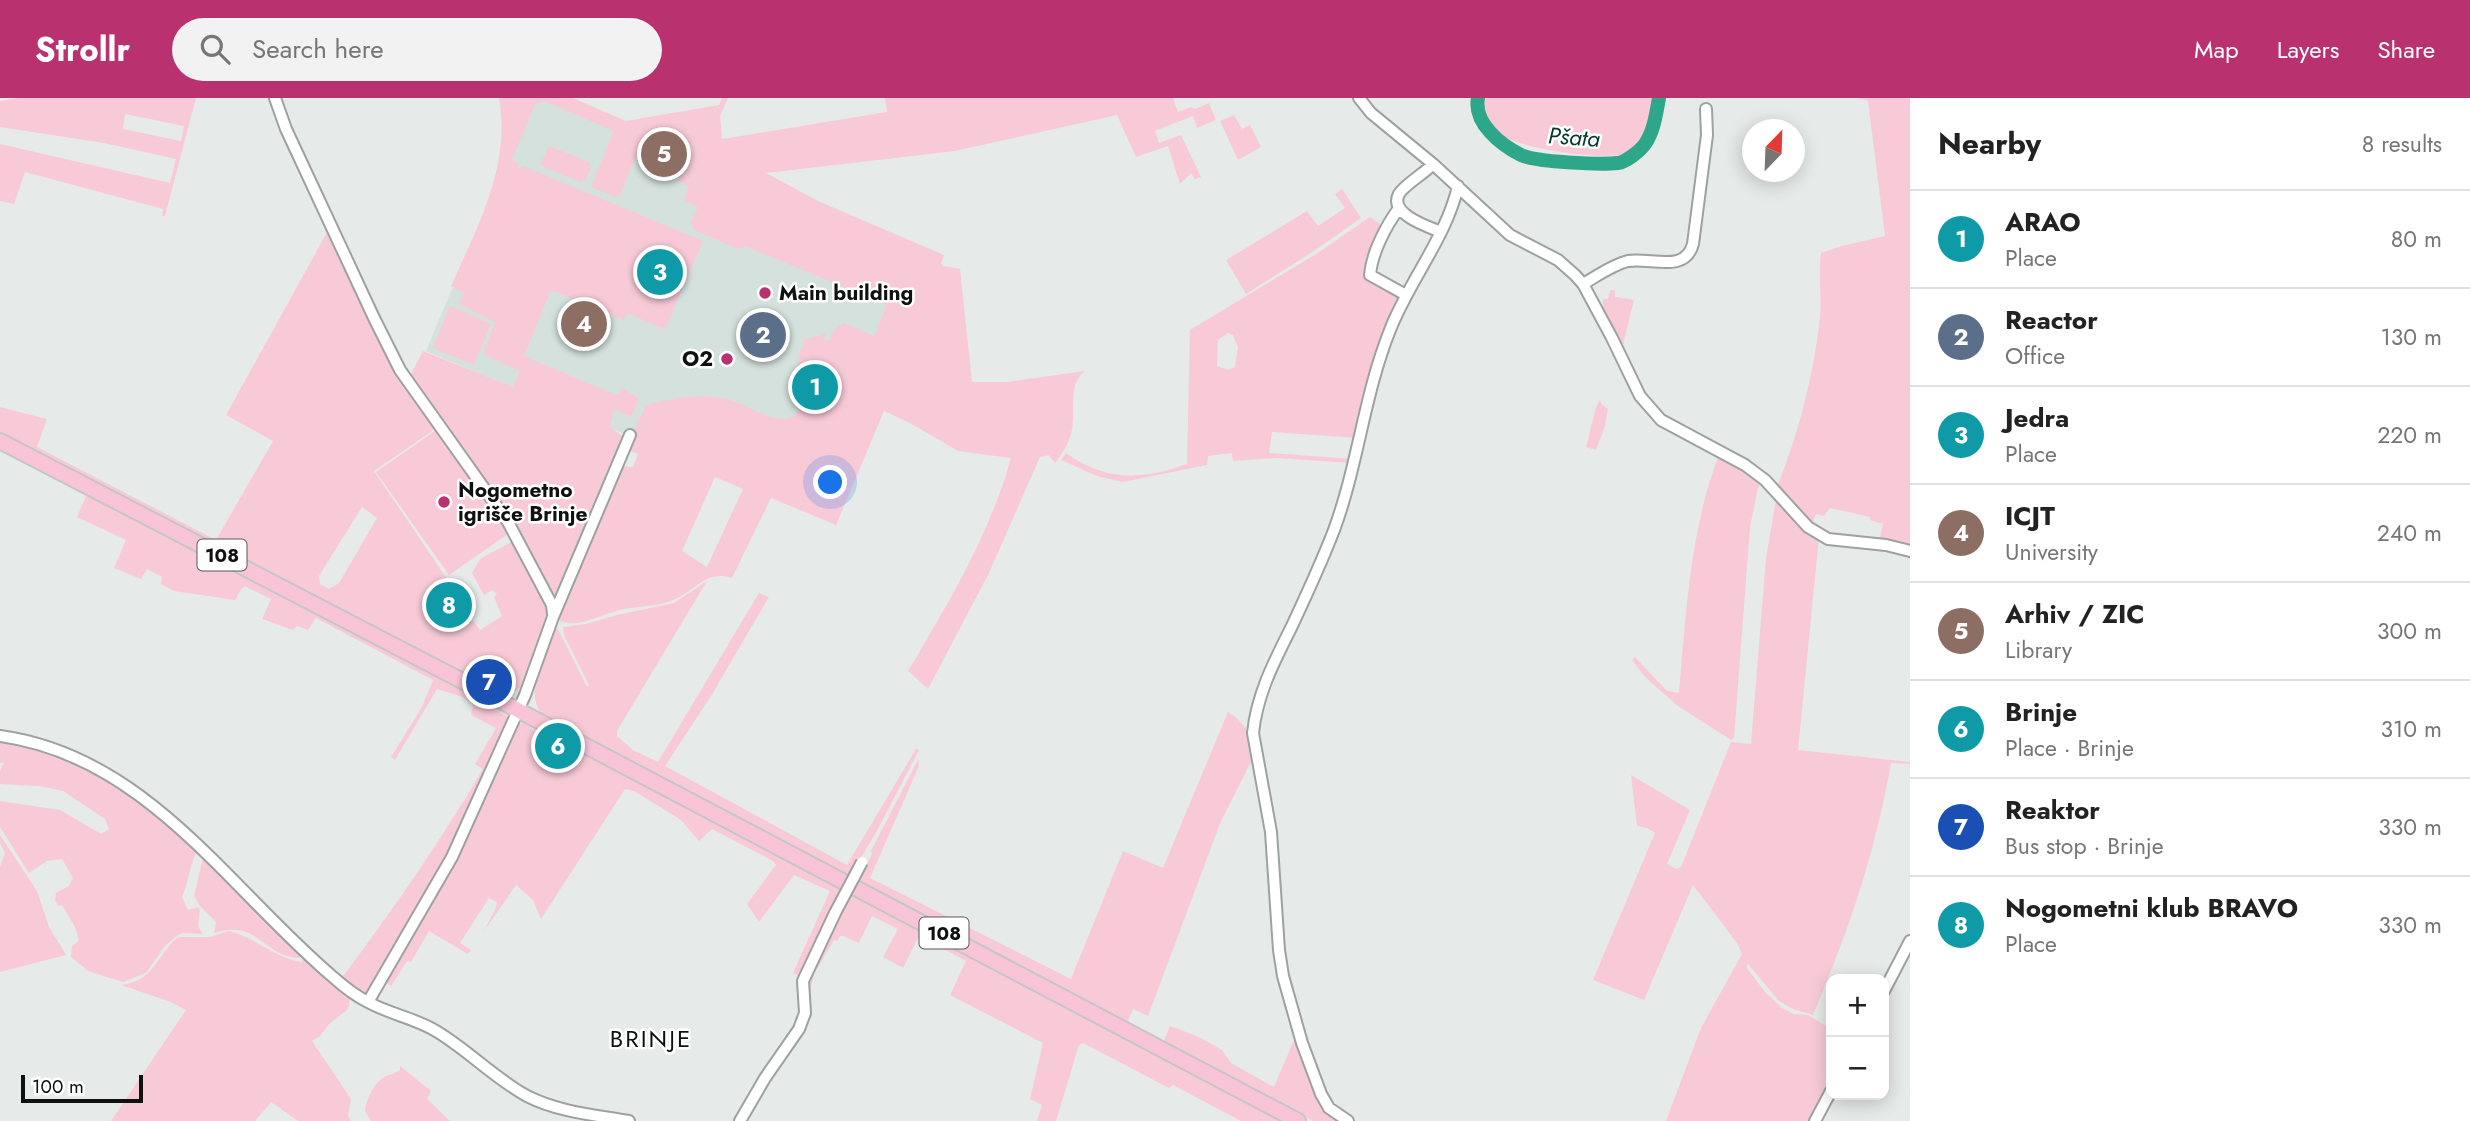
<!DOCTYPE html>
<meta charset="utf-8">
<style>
:root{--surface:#fff;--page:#f2f2f2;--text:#222;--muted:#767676;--line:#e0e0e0;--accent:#b9316f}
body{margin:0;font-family:Jost,sans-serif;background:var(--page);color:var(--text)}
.controls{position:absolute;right:21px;bottom:21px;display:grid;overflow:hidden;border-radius:14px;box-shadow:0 4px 18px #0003}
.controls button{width:63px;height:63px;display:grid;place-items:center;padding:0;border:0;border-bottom:2px solid var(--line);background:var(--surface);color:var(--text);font:35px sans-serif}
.compass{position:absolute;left:1742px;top:21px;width:63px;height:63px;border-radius:50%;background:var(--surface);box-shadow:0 4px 18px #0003;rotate:23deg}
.scale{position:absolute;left:21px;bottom:18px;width:122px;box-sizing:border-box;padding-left:7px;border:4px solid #0f1110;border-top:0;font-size:19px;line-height:24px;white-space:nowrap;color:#0f1110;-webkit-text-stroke:5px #fff;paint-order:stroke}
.you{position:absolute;left:831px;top:385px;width:24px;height:24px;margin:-18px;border:5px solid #fff;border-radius:50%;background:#1a73e8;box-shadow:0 0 0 10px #1a73e833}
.badge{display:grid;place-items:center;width:46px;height:46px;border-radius:50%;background:var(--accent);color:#fff;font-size:23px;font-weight:700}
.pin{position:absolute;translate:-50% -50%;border:4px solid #fff;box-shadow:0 2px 7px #0006}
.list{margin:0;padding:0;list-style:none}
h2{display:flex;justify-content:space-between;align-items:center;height:91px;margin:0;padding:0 28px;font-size:30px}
h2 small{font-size:23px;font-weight:400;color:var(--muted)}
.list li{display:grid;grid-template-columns:46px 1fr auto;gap:21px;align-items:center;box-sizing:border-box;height:98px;padding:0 28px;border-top:2px solid var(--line)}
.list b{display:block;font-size:26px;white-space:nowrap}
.list p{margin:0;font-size:23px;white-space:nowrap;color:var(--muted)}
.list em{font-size:23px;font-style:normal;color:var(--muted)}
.icon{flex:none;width:38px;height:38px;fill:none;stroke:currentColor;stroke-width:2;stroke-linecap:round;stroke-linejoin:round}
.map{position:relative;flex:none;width:1910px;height:1023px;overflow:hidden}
header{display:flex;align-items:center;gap:42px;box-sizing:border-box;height:98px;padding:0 35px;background:var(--accent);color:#fff}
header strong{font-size:33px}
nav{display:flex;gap:38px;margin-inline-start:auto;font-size:24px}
.search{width:490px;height:63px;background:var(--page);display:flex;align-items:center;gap:18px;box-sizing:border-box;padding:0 24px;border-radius:38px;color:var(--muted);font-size:26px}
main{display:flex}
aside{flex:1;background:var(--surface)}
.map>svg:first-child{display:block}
.built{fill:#d4e1dd}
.green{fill:#f8cad8;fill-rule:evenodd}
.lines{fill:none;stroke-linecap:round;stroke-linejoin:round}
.river{stroke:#2ea68a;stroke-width:14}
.minor-casing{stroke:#9da1a0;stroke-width:14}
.major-casing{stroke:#c5c6c6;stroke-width:18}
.minor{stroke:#fff;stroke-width:10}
.major{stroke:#f9c4d7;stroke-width:14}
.minor-bridge-casing{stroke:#9da1a0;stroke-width:14;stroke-linecap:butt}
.minor-bridge{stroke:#fff;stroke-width:10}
.poi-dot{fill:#b9316f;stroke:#fff;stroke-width:2.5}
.labels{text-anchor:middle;stroke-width:5;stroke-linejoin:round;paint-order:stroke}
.shield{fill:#fff;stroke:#575858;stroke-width:2}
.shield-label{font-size:19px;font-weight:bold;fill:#0f1110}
.poi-label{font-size:21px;font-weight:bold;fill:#0f1110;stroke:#fff;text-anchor:start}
.water-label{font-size:23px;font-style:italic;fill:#043a2e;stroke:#fff}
.quarter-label{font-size:24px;letter-spacing:2px;fill:#0f1110;stroke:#fff}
</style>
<header>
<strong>Strollr</strong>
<div class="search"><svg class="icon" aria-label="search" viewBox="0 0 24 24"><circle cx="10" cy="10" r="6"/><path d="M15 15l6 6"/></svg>Search here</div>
<nav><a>Map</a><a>Layers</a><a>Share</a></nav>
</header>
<main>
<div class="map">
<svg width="1910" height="1023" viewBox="0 0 1910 1023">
<rect width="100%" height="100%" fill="#e6eae9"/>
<!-- built -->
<path class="built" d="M 532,0 L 563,0 L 943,157 L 834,424 L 426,253 Z"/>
<!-- green -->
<path class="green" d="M 18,0 L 196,0 L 165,118 L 162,118 L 163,111 L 25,74 L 14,106 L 0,103 L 0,46 L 170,85 L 176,61 L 104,45 L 0,29 L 0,3 ZM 125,16 L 184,28 L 181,43 L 123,31 Z
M 499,0 L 573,0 L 626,23 L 719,7 L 722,0 L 728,0 L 720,18 L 722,41 L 887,14 L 885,0 L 1173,0 L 1178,14 L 1191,9 L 1195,11 L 1209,5 L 1216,22 L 1197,30 L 1193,18 L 1155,33 L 1159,45 L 1181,37 L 1201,79 L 1195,81 L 1191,75 L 1180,86 L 1168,48 L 1136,59 L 1117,17 L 955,53 L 766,75 L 818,103 L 944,157 L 941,166 L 944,168 L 960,171 L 972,284 L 1007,284 L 1085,273 C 1066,287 1077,316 1071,336 C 1068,347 1062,356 1055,365 L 1049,357 L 1040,359 L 989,475 L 928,591 L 908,573 C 948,506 990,436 1011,360 L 958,353 L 910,325 L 884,313 L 836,427 L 771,400 L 732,480 C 706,471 695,493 673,502 C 657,509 637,508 619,512 C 605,516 591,523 577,525 C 569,526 563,525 556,521 L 620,368 L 633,369 L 638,356 L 631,353 L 628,347 L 645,309 L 650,306 C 676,300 700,295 727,301 C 743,305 775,326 790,320 C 800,315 804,303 808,293 L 821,297 L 827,282 L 819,279 L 822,271 L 807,266 L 800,283 L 803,285 L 795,305 L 800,254 L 805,241 L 826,236 L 824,241 L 829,243 L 834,232 L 844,225 L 874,238 L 887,207 L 745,148 L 738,151 L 694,132 L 691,125 L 698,109 L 684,103 L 688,92 L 688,88 L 678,83 L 689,54 L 645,36 L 620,97 L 616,99 L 593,90 L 592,86 L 614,33 L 544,3 L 535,6 L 512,62 L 519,65 L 517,70 L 521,71 L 523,68 L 703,143 L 665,231 L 627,215 L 624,222 L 551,192 L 524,258 L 614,296 L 618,297 L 622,290 L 639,301 L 631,319 L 614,311 L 610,329 L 625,340 L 560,494 L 553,497 L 548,494 L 409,280 L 423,253 L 513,289 L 520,273 L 483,256 L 495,224 L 459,206 L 464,195 L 451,188 C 478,128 511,68 499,0 ZM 715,379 L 743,391 L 707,469 L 682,453 Z
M 1478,0 L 1655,0 C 1657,19 1651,48 1630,55 C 1603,64 1509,50 1489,30 C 1483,23 1479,9 1478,0 Z
M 1858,0 L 1910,0 L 1910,450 L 1879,444 L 1883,426 L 1870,422 L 1870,419 L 1830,410 L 1824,418 L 1816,416 L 1812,426 L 1777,389 C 1799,335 1813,278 1820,221 C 1822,199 1818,177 1821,155 L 1842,148 L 1885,138 L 1868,3 Z
M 1234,17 L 1242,31 L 1250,27 L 1261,49 L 1238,62 L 1220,23 Z
M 549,48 L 589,64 L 591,69 L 586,82 L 580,84 L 540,67 Z
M 1342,91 L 1361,120 L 1314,153 L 1246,196 L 1226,162 L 1307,113 L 1318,128 L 1345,110 L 1335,96 Z
M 1370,119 L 1383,128 L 1366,177 L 1402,199 L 1358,340 L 1272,334 L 1269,355 L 1353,361 L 1352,365 L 1277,360 L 1233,363 L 1232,355 L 1208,358 L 1207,367 L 1123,384 L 1100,379 L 1061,362 L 1066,355 C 1106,384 1142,382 1187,366 L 1190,232 L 1316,156 ZM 1228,235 L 1233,237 L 1238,249 L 1235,269 L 1228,272 L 1217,268 L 1218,242 Z
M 330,129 L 352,174 L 438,329 L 374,373 L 447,481 L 430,493 L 446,526 L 469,517 L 480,532 L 502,518 L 494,499 L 497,496 L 492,492 L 484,497 L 472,475 L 480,461 L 513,443 L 547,507 L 549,515 L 521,589 L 512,595 C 491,585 470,578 448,569 L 302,491 L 0,336 L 0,309 L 47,321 L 37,349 L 216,442 L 273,343 L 226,317 ZM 362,409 L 377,420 L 339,485 L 329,491 L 320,486 L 319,478 Z
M 1610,192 L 1615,192 L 1615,199 L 1634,202 L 1621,255 L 1599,212 L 1603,208 L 1603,201 L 1608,201 Z
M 450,208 L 491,226 L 474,267 L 433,250 Z
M 1600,302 L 1602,307 L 1608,311 L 1605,328 L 1596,352 L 1586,349 L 1596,309 Z
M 439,330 L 511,434 L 449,477 L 376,374 Z
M 1720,354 L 1762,382 L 1758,390 L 1750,429 L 1734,640 L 1731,642 L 1678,608 L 1646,580 L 1632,562 L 1635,559 L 1667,593 L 1679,595 C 1686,515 1690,430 1720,354 Z
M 88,394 L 408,561 L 507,618 L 507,625 L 449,757 L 366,897 L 341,881 C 392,813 440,744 483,671 L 475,666 L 496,630 L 471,617 L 473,605 L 463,599 L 437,591 L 395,662 L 391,659 L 422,609 L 433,582 L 316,520 L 308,532 L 297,528 L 293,532 L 262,521 L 271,501 L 246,489 L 243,489 L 235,502 L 174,493 L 161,486 L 162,479 L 147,471 L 141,481 L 114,470 L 126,442 L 77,419 Z
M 1777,396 L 1819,439 L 1798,652 L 1910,664 L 1910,666 L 1891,665 C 1875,756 1849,832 1813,917 L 1793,911 L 1779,903 L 1748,866 L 1746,869 L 1765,894 L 1782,910 L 1794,916 L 1808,917 L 1831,931 L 1831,987 L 1812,1023 L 1666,1023 L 1701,930 L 1742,856 L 1737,845 L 1693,787 L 1644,902 L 1593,882 L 1655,735 L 1647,730 L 1637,728 L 1631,677 L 1690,712 L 1667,766 L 1676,771 L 1681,769 L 1731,644 L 1751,646 L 1766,460 Z
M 707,483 L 617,633 L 617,638 L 633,652 L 658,664 L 759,495 L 769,499 L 711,598 L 665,668 L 847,767 L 916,651 L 919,652 L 877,733 L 849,779 L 542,617 C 524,592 544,555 553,529 L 558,531 L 587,589 L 589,587 L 564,537 L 563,529 L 586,526 L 617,517 L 674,505 Z
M 1228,614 L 1237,620 L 1251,637 L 1255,656 L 1221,723 L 1148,918 L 1133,911 L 1127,926 L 858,783 L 872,756 L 871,753 L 918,662 L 919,668 L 870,780 L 1071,881 L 1123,753 L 1163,770 Z
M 524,625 L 559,650 L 582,653 L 843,790 L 801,879 L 793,875 L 830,793 L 794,777 L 759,824 L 747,806 L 776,767 L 773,763 L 712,731 L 699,743 L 681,722 L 634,693 L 625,691 L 541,821 L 533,802 L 516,787 L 484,833 L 495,812 L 497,804 L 489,800 L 460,845 L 471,852 L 468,856 L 429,833 L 411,864 L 407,863 L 391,888 L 384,883 L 506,644 L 519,626 Z
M 0,642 L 60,656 L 119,688 L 165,722 L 197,754 C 189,768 189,784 182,799 L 188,812 L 198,809 L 200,812 L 198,828 L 203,836 L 183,835 L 178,837 L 165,848 L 146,875 L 123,884 L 88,873 L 71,859 L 72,848 L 79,843 L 75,829 L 62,807 L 58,808 L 55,802 L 56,795 L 69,788 L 73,780 L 62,761 L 47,763 L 29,775 L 0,729 L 0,703 L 60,712 L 101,736 L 109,731 L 105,721 L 63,693 L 40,688 L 0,686 L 0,673 L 4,665 L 0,665 Z
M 0,737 L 37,793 L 49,829 L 66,857 L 0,874 L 0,769 L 5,755 L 0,745 Z
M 203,760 L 303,855 L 299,860 C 263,858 258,821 214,835 L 216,824 L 200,808 L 194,798 Z
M 852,795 L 1290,1023 L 1241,1023 L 1173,987 L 1169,990 L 1083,945 L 1079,947 L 1056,1023 L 1037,1023 L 1042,1007 L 1030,1001 L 1043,945 L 950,897 L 966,863 L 927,842 L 918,840 L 903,870 L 883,859 L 898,831 L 872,818 L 859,845 L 843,838 L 840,838 L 837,843 L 834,842 L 814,876 L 807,905 L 805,888 Z
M 229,833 C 255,839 274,860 301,864 L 306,859 L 350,898 L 349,908 L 346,913 L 329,926 L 320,938 L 312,943 L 351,1001 L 348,1017 L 351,1023 L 298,1023 L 271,1004 L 255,1023 L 111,1023 L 186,912 L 171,904 L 121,887 C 155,883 156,858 178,839 L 210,839 Z
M 1170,928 L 1199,939 L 1222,952 L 1231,965 L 1274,989 L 1297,935 L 1313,982 L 1343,1023 L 1313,1023 L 1163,945 Z
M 400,968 L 431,993 L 427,1001 L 450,1023 L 371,1023 L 365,1013 C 366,1002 374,985 384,979 C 390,976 395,976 400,972 Z"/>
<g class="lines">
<!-- river -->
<path class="river" d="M 1478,0 C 1473,25 1501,47 1521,57 C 1536,64 1600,67 1618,65 C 1626,64 1640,53 1645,46 C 1654,33 1656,16 1659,0"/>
<!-- minor casing -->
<g class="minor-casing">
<path id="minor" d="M 275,0 L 286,31 L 374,220 L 400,272 L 508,424 L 552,507 L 553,516
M 1359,0 L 1371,15 L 1433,66 L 1510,137 L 1558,162 L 1575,177 L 1583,186 L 1612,240 L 1640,298 L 1661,322 L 1745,367 L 1765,382 L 1808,429 L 1828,441 L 1886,447 L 1910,453
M 1433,66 C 1425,75 1404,87 1399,96 C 1388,116 1429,129 1441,134
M 1399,110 C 1386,128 1372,154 1370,177 L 1406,197
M 1583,186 C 1597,178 1612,167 1628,163 C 1650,159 1685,176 1693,146 L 1707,37 L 1706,11
M 0,638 C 147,658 229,791 333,879 C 343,888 356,898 368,904 C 389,916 415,920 436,933 C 468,952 494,980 527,998 C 558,1014 595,1017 629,1023
M 1884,893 L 1910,843
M 368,904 L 452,759 L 525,597 L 553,519 L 630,337
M 740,1023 L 765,980 L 799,931 L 805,915 L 803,883 L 835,815
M 1348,1023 L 1329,1010 L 1321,996 L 1302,945 L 1283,878 L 1279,852 L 1271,734 L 1253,635 C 1257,596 1274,564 1291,530 C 1306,498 1321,466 1334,432 C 1358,367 1364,297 1390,232 C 1409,183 1447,138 1458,88
M 1815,1023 L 1831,993"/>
</g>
<!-- major casing -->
<g class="major-casing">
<path id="major" d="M 0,343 L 472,588 L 1298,1023"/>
</g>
<!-- minor -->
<use href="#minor" class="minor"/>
<!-- major -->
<use href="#major" class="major"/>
<!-- minor-bridge casing -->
<g class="minor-bridge-casing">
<path id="minor-bridge" d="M 835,815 L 862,764"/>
</g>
<!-- minor-bridge -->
<use href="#minor-bridge" class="minor-bridge"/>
</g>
<!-- markers -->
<g class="poi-dot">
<circle cx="765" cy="195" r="7"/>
<circle cx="727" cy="261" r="7"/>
<circle cx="444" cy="404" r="7"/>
</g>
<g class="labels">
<!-- shield labels -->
<g class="shield">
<rect x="197.5" y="441.5" width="49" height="31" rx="5"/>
<rect x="919.5" y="819.5" width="49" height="31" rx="5"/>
</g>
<g class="shield-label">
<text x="222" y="464">108</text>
<text x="944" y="842">108</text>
</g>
<!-- poi labels -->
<g class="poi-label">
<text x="779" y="202">Main building</text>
<text x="713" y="268" text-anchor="end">O2</text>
<text x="458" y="399">Nogometno<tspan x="458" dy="24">igrišče Brinje</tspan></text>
</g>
<!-- water labels -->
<g class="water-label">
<text transform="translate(1574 39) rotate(4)" y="8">Pšata</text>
</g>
<!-- quarter labels -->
<g class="quarter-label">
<text x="651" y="949">BRINJE</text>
</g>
</g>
</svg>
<div class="controls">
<button>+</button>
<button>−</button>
</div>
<svg class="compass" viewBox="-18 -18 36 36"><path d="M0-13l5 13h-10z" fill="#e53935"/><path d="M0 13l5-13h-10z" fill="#767676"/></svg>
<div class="scale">100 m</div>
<div class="you"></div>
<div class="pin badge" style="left:815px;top:289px;background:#0f9aa8">1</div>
<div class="pin badge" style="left:763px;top:237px;background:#5c6f8a">2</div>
<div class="pin badge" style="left:660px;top:174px;background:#0f9aa8">3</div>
<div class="pin badge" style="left:584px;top:226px;background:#8d6e63">4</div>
<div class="pin badge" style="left:664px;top:56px;background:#8d6e63">5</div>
<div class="pin badge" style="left:558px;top:648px;background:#0f9aa8">6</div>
<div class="pin badge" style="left:489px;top:584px;background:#1a4fb4">7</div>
<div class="pin badge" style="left:449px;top:507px;background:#0f9aa8">8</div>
</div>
<aside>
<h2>Nearby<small>8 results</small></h2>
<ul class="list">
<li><span class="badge" style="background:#0f9aa8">1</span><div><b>ARAO</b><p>Place</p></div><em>80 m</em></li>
<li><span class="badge" style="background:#5c6f8a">2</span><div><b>Reactor</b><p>Office</p></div><em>130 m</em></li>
<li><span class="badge" style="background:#0f9aa8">3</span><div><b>Jedra</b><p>Place</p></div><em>220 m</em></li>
<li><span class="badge" style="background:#8d6e63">4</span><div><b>ICJT</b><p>University</p></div><em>240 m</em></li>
<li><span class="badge" style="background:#8d6e63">5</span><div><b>Arhiv / ZIC</b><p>Library</p></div><em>300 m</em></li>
<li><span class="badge" style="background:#0f9aa8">6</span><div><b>Brinje</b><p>Place · Brinje</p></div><em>310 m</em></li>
<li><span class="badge" style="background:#1a4fb4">7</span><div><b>Reaktor</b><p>Bus stop · Brinje</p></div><em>330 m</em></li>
<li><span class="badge" style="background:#0f9aa8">8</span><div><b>Nogometni klub BRAVO</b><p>Place</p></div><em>330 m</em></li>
</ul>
</aside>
</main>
